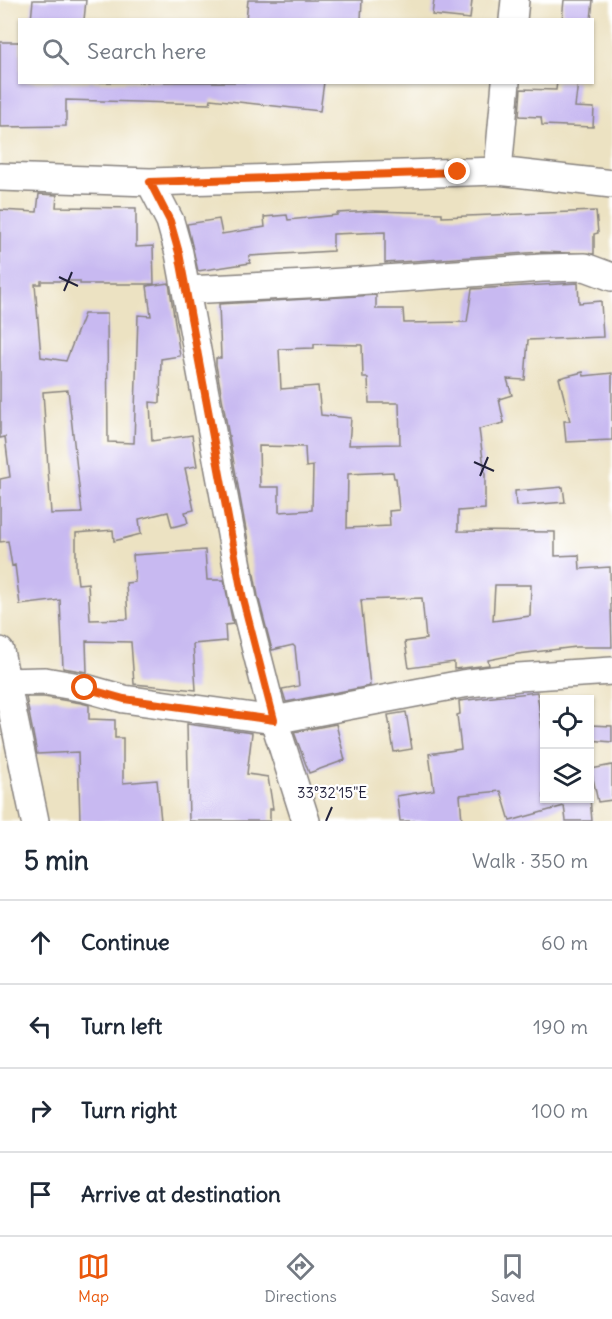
<!DOCTYPE html>
<meta charset="utf-8">
<style>
:root{--surface:#fff;--page:#f2f2f3;--text:#1f2937;--muted:#747a83;--line:#e0e1e3;--accent:#ea580c}
body{margin:0;font-family:Delius,sans-serif;background:var(--page);color:var(--text)}
.controls{position:absolute;right:18px;bottom:18px;display:grid;overflow:hidden;border-radius:0px;box-shadow:0 2px 4px #0004}
.controls button{width:54px;height:54px;display:grid;place-items:center;padding:0;border:0;border-bottom:2px solid var(--line);background:var(--surface);color:var(--text);font:30px sans-serif}
.stop{position:absolute;width:18px;height:18px;margin:-14px;border:4px solid #ea580c;border-radius:50%;background:#fff}
.stop.end{background:#ea580c;border-color:#fff;box-shadow:0 2px 6px #0008}
.list{margin:0;padding:0;list-style:none}
h2{display:flex;justify-content:space-between;align-items:center;height:78px;margin:0;padding:0 24px;font-size:26px}
h2 small{font-size:20px;font-weight:400;color:var(--muted)}
.list li{display:grid;grid-template-columns:39px 1fr auto;gap:18px;align-items:center;box-sizing:border-box;height:84px;padding:0 24px;border-top:2px solid var(--line)}
.list b{display:block;font-size:22px;white-space:nowrap}
.list em{font-size:20px;font-style:normal;color:var(--muted)}
.icon{flex:none;width:33px;height:33px;fill:none;stroke:currentColor;stroke-width:2;stroke-linecap:round;stroke-linejoin:round}
.map{position:relative;flex:none;width:612px;height:821px;overflow:hidden}
.search{position:absolute;background:var(--surface);box-shadow:0 2px 4px #0004;left:18px;right:18px;top:18px;height:66px;display:flex;align-items:center;gap:15px;box-sizing:border-box;padding:0 21px;border-radius:0px;color:var(--muted);font-size:22px}
.sheet{height:414px;background:var(--surface)}
nav{display:flex;justify-content:space-around;align-items:center;box-sizing:border-box;height:84px;border-top:2px solid var(--line);background:var(--surface);font-size:16px;color:var(--muted)}
nav a{display:grid;justify-items:center;gap:3px}
nav .on{color:var(--accent)}
.map>svg:first-child{display:block}
.building{fill:#c8b9f1;fill-rule:evenodd}
.lines{fill:none;stroke-linecap:round;stroke-linejoin:round}
.minor-casing{stroke:#87827e;stroke-width:30}
.minor{stroke:#fff;stroke-width:27}
.route{stroke:#ea580c;stroke-width:8}
.ticks{fill:none;stroke:#22223b;stroke-width:2}
.ticks-label{font-size:15px;text-anchor:middle;fill:#22223b;stroke:#fff;stroke-width:4.5;stroke-linejoin:round;paint-order:stroke}
</style>
<div class="map">
<svg width="612" height="821" viewBox="0 0 612 821">
<rect width="100%" height="100%" fill="#fff"/>
<filter id="ink" filterUnits="userSpaceOnUse"><feTurbulence type="fractalNoise" baseFrequency=".0167" numOctaves="2"/><feDisplacementMap in="SourceGraphic" scale="12" xChannelSelector="R" yChannelSelector="G"/><feConvolveMatrix kernelMatrix="1 2 1 2 8 2 1 2 1" color-interpolation-filters="sRGB"/></filter>
<filter id="wash" filterUnits="userSpaceOnUse"><feTurbulence type="fractalNoise" baseFrequency=".008" numOctaves="4" result="noise"/><feDisplacementMap in="SourceGraphic" scale="24" xChannelSelector="R" yChannelSelector="G"/><feGaussianBlur stdDeviation="1.35" result="paint"/><feColorMatrix in="noise" values="0 0 0 0 0 0 0 0 0 0 0 0 0 0 0 0 0 1.4 0 .05"/><feComposite in="paint" operator="in"/></filter>
<g filter="url(#wash)">
<rect width="100%" height="100%" fill="#ece2c2"/>
<g id="blocks">
<!-- building -->
<path class="building" d="M 33,0 L 86,0 L 84,20 L 31,20 Z
M 248,0 L 362,0 L 361,20 L 246,20 Z
M 434,0 L 472,0 L 470,19 L 432,15 Z
M 564,0 L 593,0 L 591,20 L 562,20 Z
M 0,42 L 20,42 L 20,82 L 324,82 L 320,111 L 211,99 L 210,104 L 66,100 L 66,126 L 0,127 Z
M 557,82 L 578,82 L 575,107 L 594,108 L 593,127 L 542,125 L 541,117 L 519,116 L 521,89 L 556,90 Z
M 39,194 L 57,195 L 56,207 L 136,208 L 136,247 L 153,246 L 154,284 L 80,284 L 80,281 L 41,281 L 41,284 L 35,284 L 41,357 L 66,361 L 84,314 L 107,314 L 108,442 L 134,443 L 138,315 L 151,316 L 147,286 L 169,283 L 180,356 L 161,359 L 160,403 L 150,402 L 152,441 L 192,435 L 197,466 L 185,468 L 194,510 L 185,512 L 188,523 L 172,527 L 168,512 L 139,519 L 141,534 L 114,541 L 113,530 L 76,533 L 76,567 L 78,584 L 88,583 L 90,620 L 128,619 L 126,583 L 135,582 L 133,555 L 205,550 L 207,580 L 224,580 L 233,624 L 225,625 L 226,641 L 193,644 L 196,690 L 134,684 L 131,642 L 86,641 L 87,672 L 63,668 L 60,600 L 20,605 L 15,565 L 12,566 L 8,541 L 0,542 L 0,479 L 10,477 L 5,437 L 0,438 L 0,210 L 37,212 ZM 68,390 L 82,513 L 51,514 L 43,392 Z
M 373,211 L 442,213 L 442,217 L 596,211 L 598,233 L 594,234 L 594,254 L 541,252 L 385,263 L 385,232 L 333,234 L 333,251 L 249,256 L 250,263 L 198,271 L 187,224 L 219,219 L 222,234 L 265,227 L 264,217 L 287,215 L 288,220 L 337,215 L 337,213 Z
M 578,283 L 579,303 L 601,301 L 603,337 L 528,340 L 525,380 L 507,379 L 512,395 L 499,399 L 504,423 L 479,429 L 485,474 L 485,509 L 458,511 L 458,531 L 555,532 L 555,556 L 579,555 L 580,569 L 610,567 L 612,647 L 576,647 L 518,654 L 488,660 L 489,665 L 454,669 L 454,662 L 409,668 L 405,642 L 426,639 L 422,598 L 361,600 L 370,686 L 286,702 L 282,689 L 299,686 L 295,647 L 293,645 L 272,650 L 258,596 L 216,365 L 216,358 L 221,358 L 219,304 L 376,295 L 376,309 L 403,309 L 404,323 L 467,322 L 472,289 ZM 314,344 L 362,345 L 363,378 L 368,378 L 369,403 L 399,403 L 400,444 L 349,445 L 351,418 L 321,415 L 318,386 L 281,389 L 279,349 L 314,348 ZM 259,446 L 305,447 L 306,467 L 313,466 L 312,510 L 279,512 L 279,487 L 260,487 ZM 393,472 L 394,478 L 396,478 L 399,510 L 389,511 L 390,526 L 347,528 L 348,474 ZM 495,585 L 531,585 L 530,616 L 493,621 Z
M 583,372 L 584,376 L 612,373 L 612,440 L 566,442 L 564,421 L 570,421 L 559,378 Z
M 563,487 L 565,502 L 516,506 L 515,491 Z
M 537,692 L 544,746 L 544,798 L 590,798 L 592,821 L 566,821 L 564,806 L 510,821 L 501,791 L 460,795 L 462,821 L 400,821 L 397,796 L 434,790 L 429,754 L 461,749 L 457,715 L 460,714 L 459,701 Z
M 26,697 L 44,697 L 81,703 L 89,705 L 89,719 L 115,720 L 115,738 L 123,738 L 123,783 L 157,780 L 161,821 L 80,821 L 78,752 L 37,754 Z
M 406,712 L 412,749 L 394,752 L 388,715 Z
M 187,724 L 252,733 L 247,774 L 268,777 L 273,809 L 270,809 L 270,821 L 189,821 Z
M 336,724 L 345,760 L 309,773 L 294,732 Z
M 590,725 L 612,726 L 612,742 L 590,740 Z
M 612,765 L 612,800 L 598,802 L 591,769 Z"/>
</g>
</g>
<g filter="url(#ink)">
<use href="#blocks" fill-opacity="0" stroke="#87827e" stroke-width="1.5"/>
<g class="lines">
<!-- minor casing -->
<g class="minor-casing">
<path id="minor" d="M 513,20 L 515,0
M 498,171 L 506,82
M 0,177 L 150,182 L 498,171 L 612,184
M 150,182 L 170,221 L 179,253 L 243,599 L 274,720 L 306,821
M 187,290 L 327,283 L 542,268 L 585,267 L 612,277
M 0,651 L 35,821
M 0,682 L 45,681 L 85,688 L 124,699 L 274,720 L 462,684 L 518,677 L 612,671"/>
</g>
<!-- minor -->
<use href="#minor" class="minor"/>
</g>
</g>
<g class="lines" filter="url(#ink)">
<!-- route -->
<path class="route" d="M 85,688 L 124,699 L 274,720 L 243,599 L 179,253 L 170,221 L 150,182 L 458,172"/>
</g>
<!-- ticks -->
<path class="ticks" d="M 59,277 L 78,286M 64,291 L 72,272M 474,462 L 494,471M 480,476 L 488,457M 326,821 L 332,807"/>
<g class="ticks-label">
<text x="332" y="798">33°32'15"E</text>
</g>
</svg>
<div class="controls">
<button><svg class="icon" aria-label="locate" viewBox="0 0 24 24"><circle cx="12" cy="12" r="6"/><path d="M12 2v4M12 18v4M2 12h4M18 12h4"/></svg></button>
<button><svg class="icon" aria-label="layers" viewBox="0 0 24 24"><path d="M12 4l9 5-9 5-9-5zM3 14l9 5 9-5"/></svg></button>
</div>
<div class="stop" style="left:85px;top:688px"></div>
<div class="stop end" style="left:458px;top:172px"></div>
<div class="search"><svg class="icon" aria-label="search" viewBox="0 0 24 24"><circle cx="10" cy="10" r="6"/><path d="M15 15l6 6"/></svg>Search here</div>
</div>
<section class="sheet">
<h2>5 min<small>Walk · 350 m</small></h2>
<ul class="list">
<li><svg class="icon" aria-label="ahead" viewBox="0 0 24 24"><path d="M12 20V5M6 11l6-6 6 6"/></svg><div><b>Continue</b></div><em>60 m</em></li>
<li><svg class="icon" aria-label="left" viewBox="0 0 24 24"><path d="M17 20v-9H6M10 6l-5 5 5 5"/></svg><div><b>Turn left</b></div><em>190 m</em></li>
<li><svg class="icon" aria-label="right" viewBox="0 0 24 24"><path d="M7 20v-9h11M14 6l5 5-5 5"/></svg><div><b>Turn right</b></div><em>100 m</em></li>
<li><svg class="icon" aria-label="arrive" viewBox="0 0 24 24"><path d="M6 21V4h12l-3 4 3 4H6"/></svg><div><b>Arrive at destination</b></div></li>
</ul>
</section>
<nav>
<a class="on"><svg class="icon" aria-label="map" viewBox="0 0 24 24"><path d="M3 6l6-2 6 2 6-2v14l-6 2-6-2-6 2zM9 4v14M15 6v14"/></svg>Map</a>
<a><svg class="icon" aria-label="directions" viewBox="0 0 24 24"><path d="M12 3l9 9-9 9-9-9zM9 14v-3h6M13 9l2 2-2 2"/></svg>Directions</a>
<a><svg class="icon" aria-label="saved" viewBox="0 0 24 24"><path d="M7 4h10v16l-5-4-5 4z"/></svg>Saved</a>
</nav>
